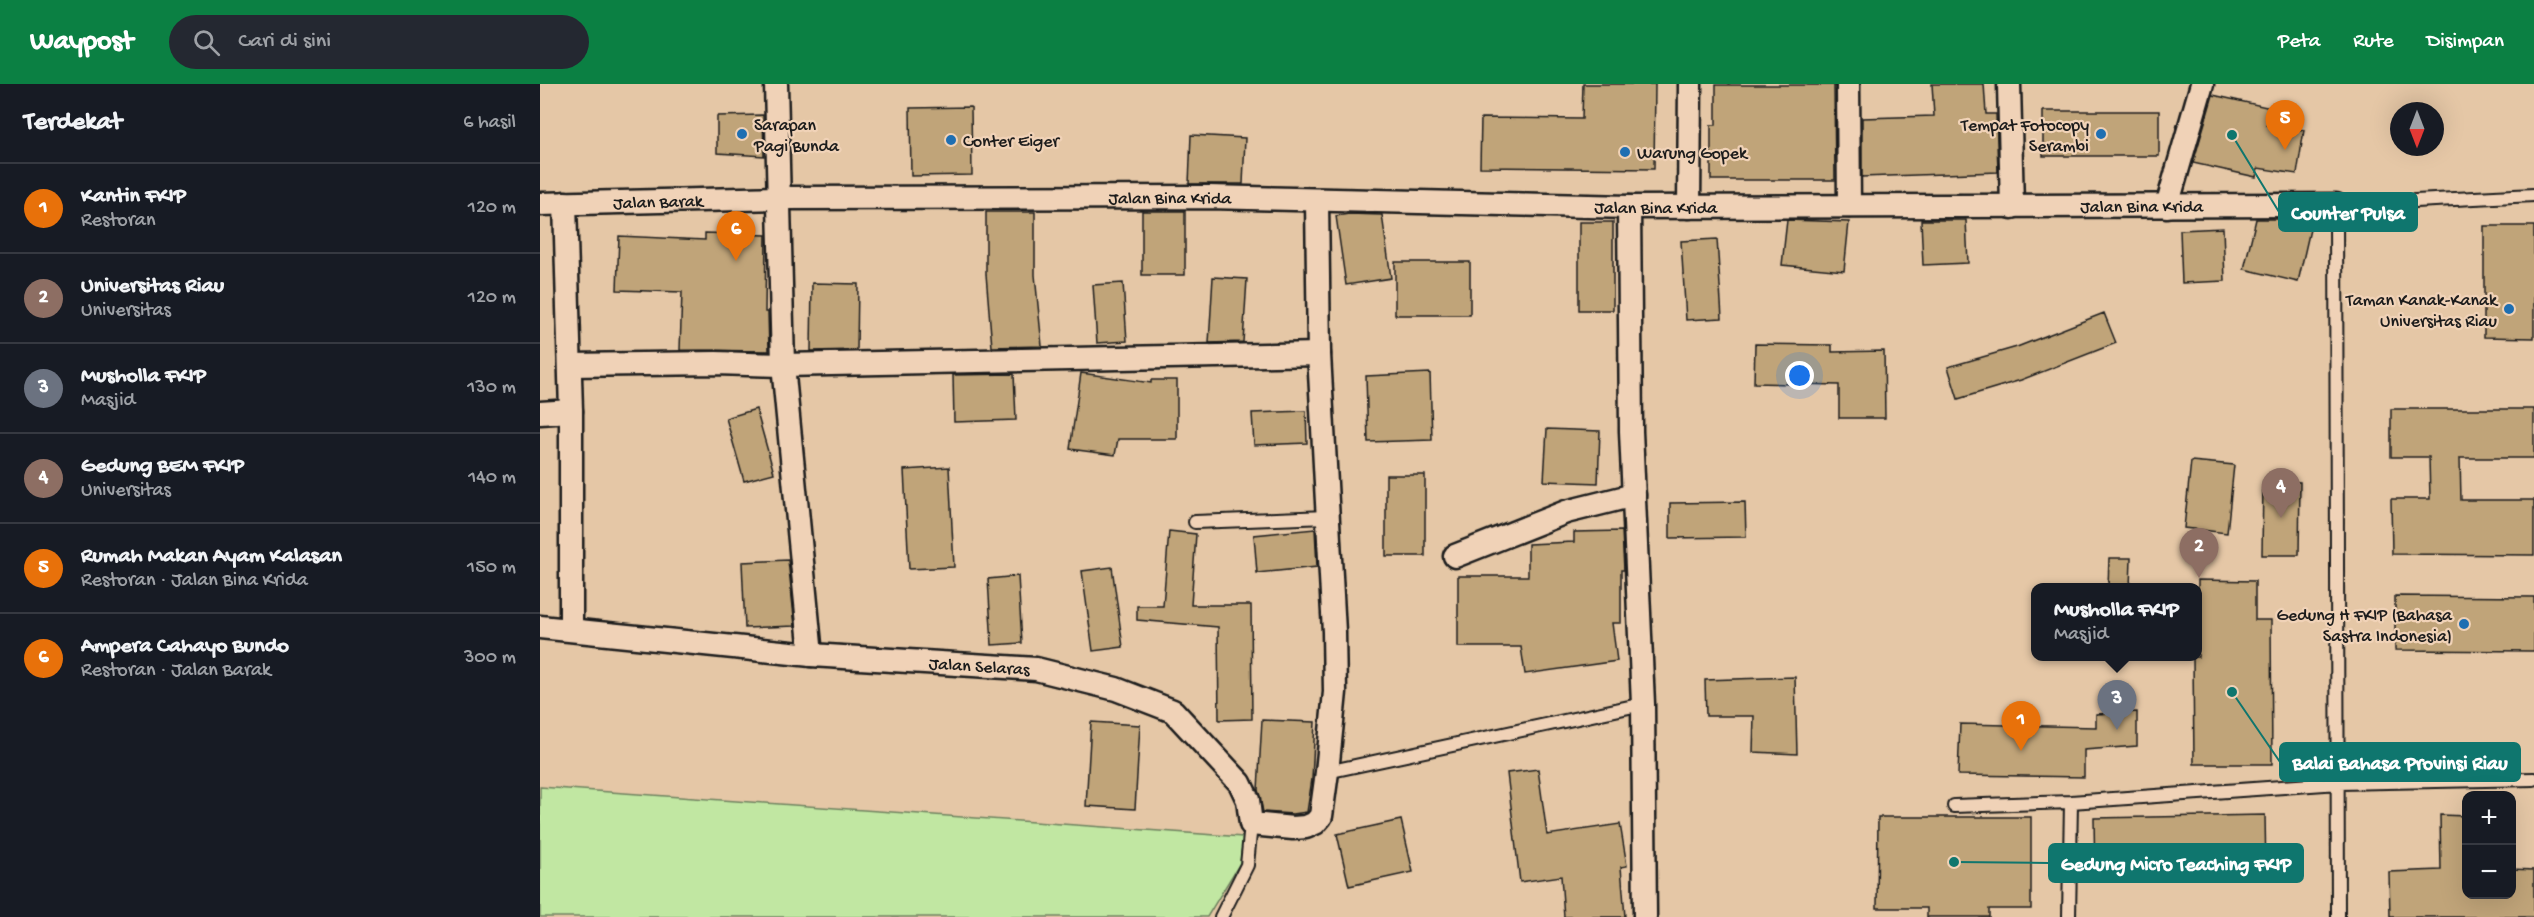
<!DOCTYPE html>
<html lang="id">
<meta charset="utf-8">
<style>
:root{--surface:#171b24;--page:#242831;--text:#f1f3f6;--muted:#9ea1a6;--line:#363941;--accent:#0b8043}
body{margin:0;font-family:"Gochi Hand",sans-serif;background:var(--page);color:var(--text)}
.controls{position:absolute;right:18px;bottom:18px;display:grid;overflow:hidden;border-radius:12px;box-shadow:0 6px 24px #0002}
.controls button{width:54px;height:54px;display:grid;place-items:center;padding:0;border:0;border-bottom:2px solid var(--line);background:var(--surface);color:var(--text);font:30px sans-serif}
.compass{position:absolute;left:1850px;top:18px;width:54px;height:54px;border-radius:50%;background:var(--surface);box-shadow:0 6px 24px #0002;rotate:180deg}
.you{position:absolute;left:1260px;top:292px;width:21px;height:21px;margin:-15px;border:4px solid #fff;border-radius:50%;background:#1a73e8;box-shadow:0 0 0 9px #1a73e833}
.badge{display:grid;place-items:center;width:39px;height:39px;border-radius:50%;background:var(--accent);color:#fff;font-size:20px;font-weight:700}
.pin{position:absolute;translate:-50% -50px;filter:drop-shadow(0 2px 3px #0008)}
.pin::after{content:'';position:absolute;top:32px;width:21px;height:18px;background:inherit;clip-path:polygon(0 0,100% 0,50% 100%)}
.popup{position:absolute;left:1491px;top:499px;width:171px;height:78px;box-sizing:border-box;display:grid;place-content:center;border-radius:12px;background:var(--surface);filter:drop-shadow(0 2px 4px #0005);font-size:20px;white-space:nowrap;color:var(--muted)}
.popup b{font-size:22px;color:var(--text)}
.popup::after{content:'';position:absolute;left:50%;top:100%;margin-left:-12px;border:12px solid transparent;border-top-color:var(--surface)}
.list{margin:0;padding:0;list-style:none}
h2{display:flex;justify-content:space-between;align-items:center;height:78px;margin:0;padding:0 24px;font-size:26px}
h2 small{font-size:20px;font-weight:400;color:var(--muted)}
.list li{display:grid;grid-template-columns:39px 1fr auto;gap:18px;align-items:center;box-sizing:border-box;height:90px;padding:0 24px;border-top:2px solid var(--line)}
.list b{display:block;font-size:22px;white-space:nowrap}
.list p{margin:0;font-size:20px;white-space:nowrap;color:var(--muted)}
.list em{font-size:20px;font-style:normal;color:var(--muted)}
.icon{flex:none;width:33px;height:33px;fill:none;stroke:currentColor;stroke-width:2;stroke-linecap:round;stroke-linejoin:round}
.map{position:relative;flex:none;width:1994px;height:833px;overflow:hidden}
header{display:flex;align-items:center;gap:36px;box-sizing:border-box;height:84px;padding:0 30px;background:var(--accent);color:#fff}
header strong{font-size:28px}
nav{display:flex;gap:33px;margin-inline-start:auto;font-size:21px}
.search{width:420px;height:54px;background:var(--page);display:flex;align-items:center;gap:15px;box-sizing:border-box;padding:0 21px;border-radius:33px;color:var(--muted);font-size:22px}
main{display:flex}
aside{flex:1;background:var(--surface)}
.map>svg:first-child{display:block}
.green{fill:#c1e7a2;stroke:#6e825f;stroke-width:1.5}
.building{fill:#c0a479;stroke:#1c1c1c;stroke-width:1.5}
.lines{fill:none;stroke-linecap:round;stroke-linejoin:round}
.lane-casing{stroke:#1c1c1c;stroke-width:16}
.street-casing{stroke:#1c1c1c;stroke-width:27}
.lane{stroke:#f0d2b7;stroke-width:12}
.street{stroke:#f0d2b7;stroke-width:22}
.poi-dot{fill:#1f6fb2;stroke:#f0d2b7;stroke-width:2}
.labels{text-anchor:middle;stroke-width:4.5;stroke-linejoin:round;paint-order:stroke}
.poi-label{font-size:18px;fill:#1c1c1c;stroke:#f0d2b7;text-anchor:start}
.street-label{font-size:18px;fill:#1c1c1c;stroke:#f0d2b7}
.leader{fill:none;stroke:#0f766e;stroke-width:2}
.callout-dot{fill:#0f766e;stroke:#f0d2b7;stroke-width:2}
.callout{fill:#0f766e;stroke:#0f766e;stroke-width:2}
.callout-label{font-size:20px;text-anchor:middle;font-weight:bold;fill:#fff}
</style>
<header>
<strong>Waypost</strong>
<div class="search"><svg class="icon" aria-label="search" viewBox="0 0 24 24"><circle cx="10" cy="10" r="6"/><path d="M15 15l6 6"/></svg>Cari di sini</div>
<nav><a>Peta</a><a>Rute</a><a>Disimpan</a></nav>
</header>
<main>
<aside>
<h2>Terdekat<small>6 hasil</small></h2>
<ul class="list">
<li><span class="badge" style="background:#e8710a">1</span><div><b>Kantin FKIP</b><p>Restoran</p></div><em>120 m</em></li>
<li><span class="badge" style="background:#8d6e63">2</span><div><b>Universitas Riau</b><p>Universitas</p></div><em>120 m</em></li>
<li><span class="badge" style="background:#6b7280">3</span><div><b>Musholla FKIP</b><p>Masjid</p></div><em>130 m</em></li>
<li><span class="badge" style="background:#8d6e63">4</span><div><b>Gedung BEM FKIP</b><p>Universitas</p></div><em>140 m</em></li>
<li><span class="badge" style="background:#e8710a">5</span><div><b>Rumah Makan Ayam Kalasan</b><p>Restoran · Jalan Bina Krida</p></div><em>150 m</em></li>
<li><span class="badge" style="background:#e8710a">6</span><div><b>Ampera Cahayo Bundo</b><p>Restoran · Jalan Barak</p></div><em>300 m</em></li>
</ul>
</aside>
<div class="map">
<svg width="1994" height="833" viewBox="0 0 1994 833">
<rect width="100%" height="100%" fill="#e5c7a6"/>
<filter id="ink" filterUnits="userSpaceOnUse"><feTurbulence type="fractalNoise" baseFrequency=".0167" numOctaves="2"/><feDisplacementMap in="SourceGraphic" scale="12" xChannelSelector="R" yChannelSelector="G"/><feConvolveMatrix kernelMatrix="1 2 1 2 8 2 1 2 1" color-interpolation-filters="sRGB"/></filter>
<g filter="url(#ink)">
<!-- green -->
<path class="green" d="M 0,703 L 703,753 L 700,779 L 667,833 L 0,833 Z"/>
<!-- building -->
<path class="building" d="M 1043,0 L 1115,0 L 1114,85 L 940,83 L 941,34 L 1042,35 Z
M 1392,0 L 1444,0 L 1446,30 L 1456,30 L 1458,88 L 1322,93 L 1322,34 L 1394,32 Z
M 1176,1 L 1294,1 L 1295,96 L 1171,96 L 1171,41 L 1176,41 Z
M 1673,11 L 1731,24 L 1727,41 L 1764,46 L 1757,90 L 1718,84 L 1716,93 L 1653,79 Z
M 431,23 L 432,91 L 371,92 L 370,24 Z
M 1503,27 L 1619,27 L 1619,72 L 1503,72 Z
M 223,31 L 224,72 L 177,69 L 177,32 Z
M 651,51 L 705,54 L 703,100 L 649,100 Z
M 602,127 L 645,127 L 645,191 L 602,191 Z
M 446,128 L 495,128 L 495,191 L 502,262 L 452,263 L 446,190 Z
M 809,130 L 842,131 L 851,194 L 806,201 L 796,132 Z
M 1716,135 L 1744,135 L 1771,141 L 1758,198 L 1704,185 Z
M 1247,136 L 1309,138 L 1304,187 L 1242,181 Z
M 1381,136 L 1426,136 L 1428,179 L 1383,181 Z
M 1039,138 L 1073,138 L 1073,226 L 1039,226 Z
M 1944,142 L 1994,142 L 1994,254 L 1944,253 Z
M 1683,144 L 1685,197 L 1642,199 L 1640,146 Z
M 165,149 L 226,151 L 225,228 L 228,228 L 229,267 L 140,266 L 142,208 L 77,206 L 79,152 L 165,156 Z
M 1177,155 L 1182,234 L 1146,236 L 1141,157 Z
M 855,178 L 930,178 L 930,231 L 855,231 Z
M 673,193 L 707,195 L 703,258 L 669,259 Z
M 272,199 L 318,200 L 317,266 L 271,267 Z
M 583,199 L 587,257 L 557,259 L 553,201 Z
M 1564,229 L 1576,259 L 1481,296 L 1418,315 L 1408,283 L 1477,263 Z
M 1215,260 L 1292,261 L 1292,268 L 1344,267 L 1345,334 L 1299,334 L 1299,301 L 1214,299 Z
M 541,289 L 611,299 L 611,296 L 637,296 L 637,355 L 578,355 L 575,371 L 530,365 Z
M 890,289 L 892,356 L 828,358 L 826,292 Z
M 474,290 L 476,336 L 414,338 L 413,291 Z
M 216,325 L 234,389 L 204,397 L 186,334 Z
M 1851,325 L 1994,325 L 1994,374 L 1920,374 L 1921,416 L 1994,416 L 1994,471 L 1852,470 L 1851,415 L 1890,415 L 1889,373 L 1851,373 Z
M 766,327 L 767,359 L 714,361 L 712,329 Z
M 1007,345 L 1060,347 L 1058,399 L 1004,397 Z
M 1651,377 L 1694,381 L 1687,449 L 1644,444 Z
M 409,383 L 414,483 L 369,485 L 364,386 Z
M 846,391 L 885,391 L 885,472 L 846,472 Z
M 1723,397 L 1760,398 L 1759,471 L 1722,471 Z
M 1205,418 L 1206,453 L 1130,454 L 1130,419 Z
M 775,445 L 777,483 L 717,489 L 714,451 Z
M 629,447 L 656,450 L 651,521 L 711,521 L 712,635 L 679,636 L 678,543 L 597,536 L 597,522 L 623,522 Z
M 1082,447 L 1084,486 L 1081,486 L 1081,539 L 1072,539 L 1077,577 L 985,590 L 981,563 L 918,563 L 918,492 L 988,492 L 988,460 L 1034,458 L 1034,448 Z
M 1569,474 L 1591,474 L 1590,504 L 1568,504 Z
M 248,476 L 255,542 L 205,544 L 202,478 Z
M 572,483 L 583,563 L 553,567 L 542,487 Z
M 478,492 L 482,559 L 452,561 L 448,495 Z
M 1658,496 L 1715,497 L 1715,536 L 1731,536 L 1732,680 L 1654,680 L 1653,573 L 1658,573 Z
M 1855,512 L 1994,513 L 1994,567 L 1855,566 Z
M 1255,593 L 1257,670 L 1213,668 L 1214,632 L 1166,632 L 1165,596 Z
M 1597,628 L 1597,662 L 1544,666 L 1544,693 L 1418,691 L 1420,640 L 1556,643 L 1556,630 Z
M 722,636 L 775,638 L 772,695 L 767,728 L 753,730 L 723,728 L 718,706 Z
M 551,638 L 600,641 L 595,725 L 546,722 Z
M 998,685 L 1007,751 L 1080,740 L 1087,782 L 1081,783 L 1085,833 L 1024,833 L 1021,792 L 980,798 L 967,689 Z
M 1725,731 L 1726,790 L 1555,793 L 1554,734 Z
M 1900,731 L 1926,732 L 1926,810 L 1971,810 L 1971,785 L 1994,786 L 1994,833 L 1850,833 L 1849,788 L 1901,786 Z
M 1338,733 L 1491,733 L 1491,825 L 1449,825 L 1449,833 L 1387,833 L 1387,824 L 1337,824 Z
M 861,736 L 873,788 L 809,802 L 797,750 Z"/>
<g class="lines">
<!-- lane casing -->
<g class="lane-casing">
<path id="lane" d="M 655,438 L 787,433
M 787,688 L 1103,620
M 1414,722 L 1531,718 L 1799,699 L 1994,695
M 681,833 L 707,781 L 711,740
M 1529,833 L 1531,718
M 1798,833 L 1796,121 L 1994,111"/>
</g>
<!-- street casing -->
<g class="street-casing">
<g id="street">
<path d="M 236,0 L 243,281 L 271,571"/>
<path d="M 1308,0 L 1309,122"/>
<path d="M 1469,0 L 1472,123"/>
<path d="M 25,119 L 31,327 L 31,544"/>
<path id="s1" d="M 0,120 L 238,114 L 669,113 L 1089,123 L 1796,121"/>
<path d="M 1627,122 L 1662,0"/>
<path d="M 1089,123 L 1091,347 L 1103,620 L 1105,833"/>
<path d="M 1149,123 L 1150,0"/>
<path d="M 30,281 L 176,279 L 243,281 L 779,270"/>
<path d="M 0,329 L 31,327"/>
<path d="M 915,472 L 1026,428 L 1094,411"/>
<path id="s2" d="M 0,543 L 271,571 L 496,585 L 576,605 L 633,627 L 700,699 L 708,716 L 711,740 L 753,744 L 766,743 L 775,739 L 781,732 L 787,688 L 795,608 L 794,548 L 779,270 L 777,117"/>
</g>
</g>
<!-- lane -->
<use href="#lane" class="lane"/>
<!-- street -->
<use href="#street" class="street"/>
</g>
</g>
<!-- markers -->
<g class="poi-dot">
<circle cx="202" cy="50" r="6"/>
<circle cx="1561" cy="50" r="6"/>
<circle cx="411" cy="56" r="6"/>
<circle cx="1085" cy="68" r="6"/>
<circle cx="1969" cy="225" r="6"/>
<circle cx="1924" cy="540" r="6"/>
</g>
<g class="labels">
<!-- poi labels -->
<g class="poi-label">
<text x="214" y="46">Sarapan<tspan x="214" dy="21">Pagi Bunda</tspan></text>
<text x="1549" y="46" text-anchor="end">Tempat Fotocopy<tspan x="1549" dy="21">Serambi</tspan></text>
<text x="423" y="62">Conter Eiger</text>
<text x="1097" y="74">Warung Gopek</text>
<text x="1957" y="221" text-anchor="end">Taman Kanak-Kanak<tspan x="1957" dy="21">Universitas Riau</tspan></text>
<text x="1912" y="536" text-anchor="end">Gedung H FKIP (Bahasa<tspan x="1912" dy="21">Sastra Indonesia)</tspan></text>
</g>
<!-- street labels -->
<g class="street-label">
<text dy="6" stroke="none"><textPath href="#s1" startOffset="630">Jalan Bina Krida</textPath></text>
<text dy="6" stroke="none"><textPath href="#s1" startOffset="118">Jalan Barak</textPath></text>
<text dy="6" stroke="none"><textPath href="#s1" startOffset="1116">Jalan Bina Krida</textPath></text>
<text dy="6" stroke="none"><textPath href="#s1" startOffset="1602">Jalan Bina Krida</textPath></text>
<text dy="6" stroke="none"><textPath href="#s2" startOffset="441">Jalan Selaras</textPath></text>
</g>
</g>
<!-- callouts -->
<path class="leader" d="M1692 51L1739 128M1692 608L1740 678M1414 778L1509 779"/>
<g class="callout-dot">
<circle cx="1692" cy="51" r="6"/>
<circle cx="1692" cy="608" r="6"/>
<circle cx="1414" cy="778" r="6"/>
</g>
<g class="callout">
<rect x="1739" y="109" width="138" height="38" rx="6"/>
<rect x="1740" y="659" width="240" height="38" rx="6"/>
<rect x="1509" y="760" width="254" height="38" rx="6"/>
</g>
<g class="callout-label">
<text x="1808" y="135">Counter Pulsa</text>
<text x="1860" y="685">Balai Bahasa Provinsi Riau</text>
<text x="1636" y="786">Gedung Micro Teaching FKIP</text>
</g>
</svg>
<div class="controls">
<button>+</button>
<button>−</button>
</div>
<svg class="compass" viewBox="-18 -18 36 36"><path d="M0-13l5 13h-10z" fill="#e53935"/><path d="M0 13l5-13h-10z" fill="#9ea1a6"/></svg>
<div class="you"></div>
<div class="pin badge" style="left:1481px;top:667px;background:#e8710a">1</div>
<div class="pin badge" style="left:1659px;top:494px;background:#8d6e63">2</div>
<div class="pin badge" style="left:1577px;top:646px;background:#6b7280">3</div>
<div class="popup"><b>Musholla FKIP</b>Masjid</div>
<div class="pin badge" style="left:1741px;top:434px;background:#8d6e63">4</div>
<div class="pin badge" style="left:1745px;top:66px;background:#e8710a">5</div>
<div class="pin badge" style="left:196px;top:177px;background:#e8710a">6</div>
</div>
</main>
